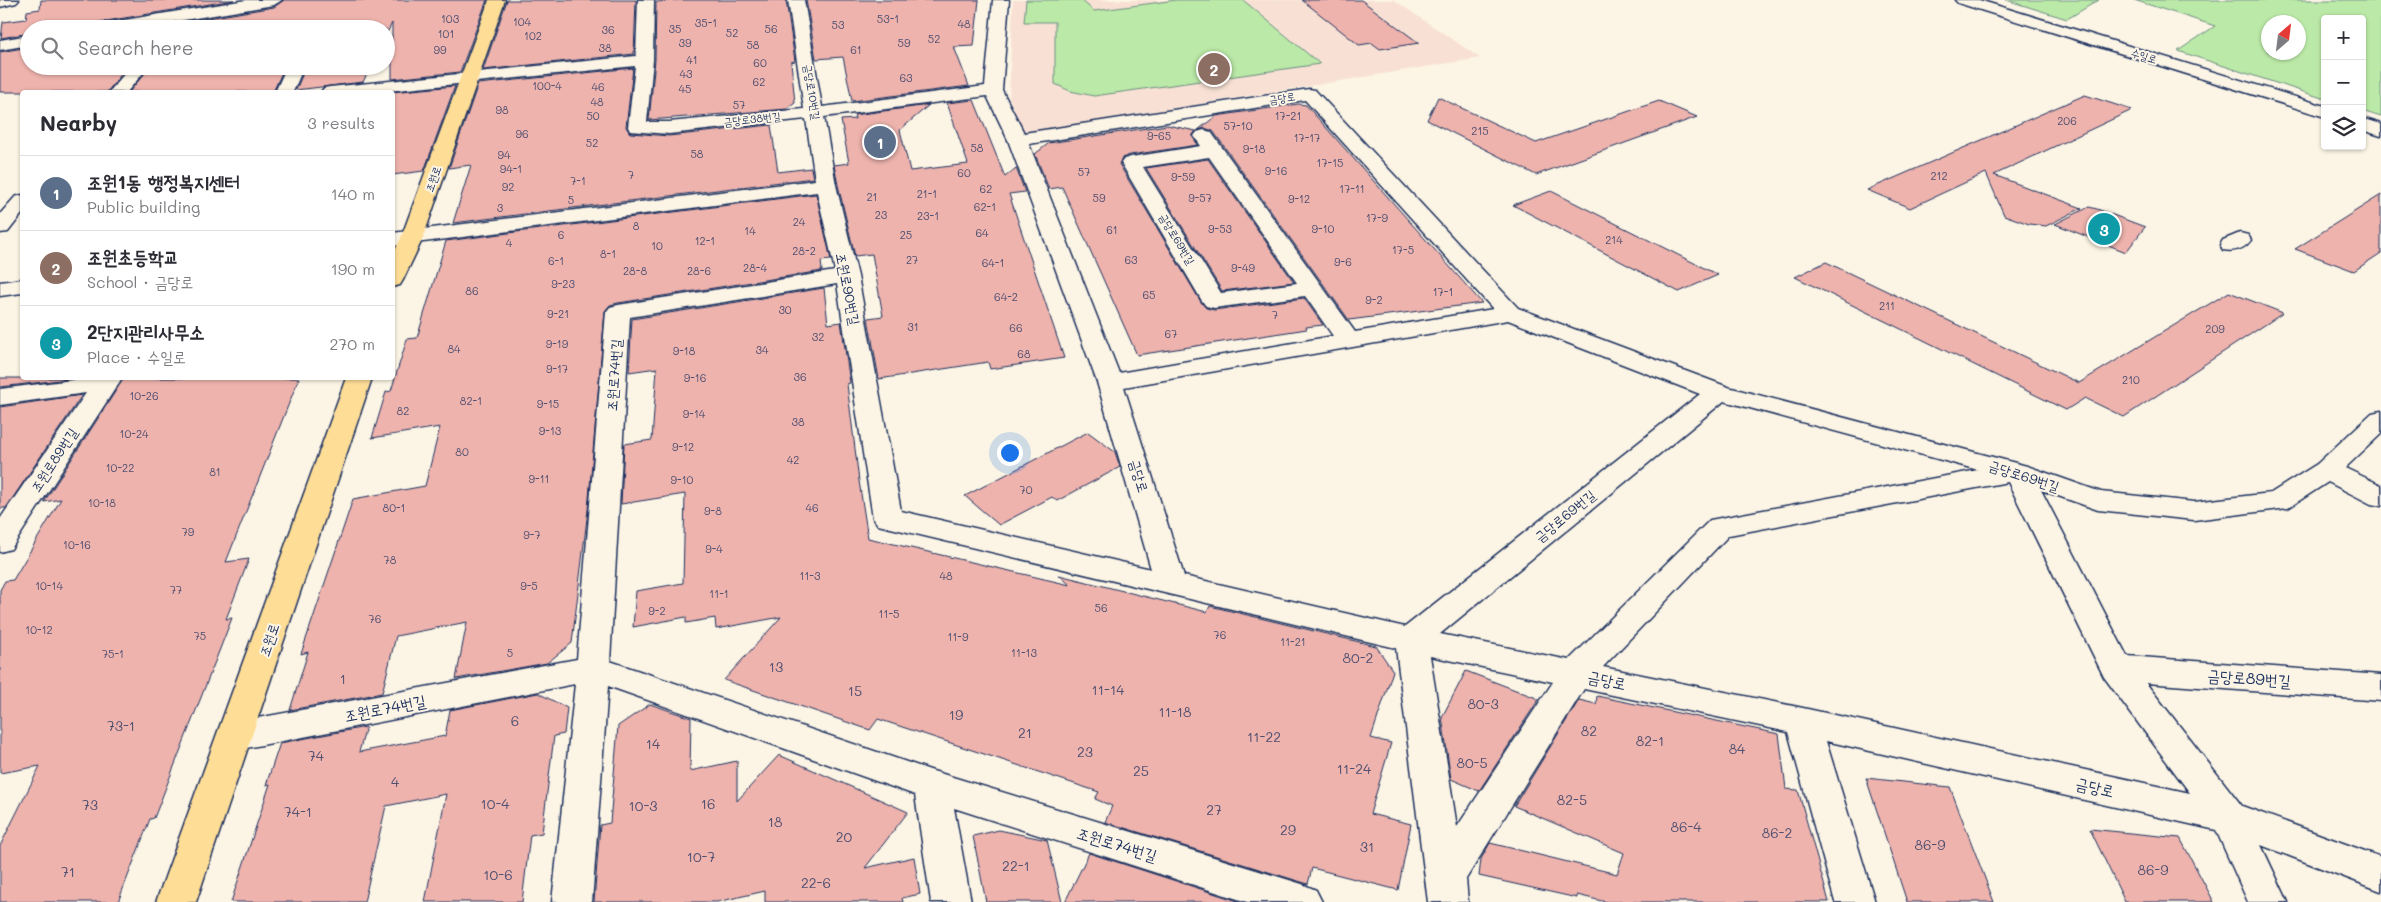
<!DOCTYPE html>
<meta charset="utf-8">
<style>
:root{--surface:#fff;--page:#f2f2f3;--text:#2b2b33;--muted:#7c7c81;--line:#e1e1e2;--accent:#0f766e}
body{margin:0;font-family:Mali,"Poor Story",sans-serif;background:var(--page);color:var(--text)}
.controls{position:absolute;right:15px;top:15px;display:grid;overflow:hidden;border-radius:5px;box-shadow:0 1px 4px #0004}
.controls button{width:45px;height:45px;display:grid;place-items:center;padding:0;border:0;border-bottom:1px solid var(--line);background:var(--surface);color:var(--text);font:25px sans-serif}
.compass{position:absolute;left:2261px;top:15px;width:45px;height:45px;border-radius:50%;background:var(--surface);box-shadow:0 1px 4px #0004;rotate:28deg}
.you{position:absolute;left:1009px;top:452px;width:18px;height:18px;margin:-12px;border:4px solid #fff;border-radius:50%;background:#1a73e8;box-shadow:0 0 0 8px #1a73e833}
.badge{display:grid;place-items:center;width:32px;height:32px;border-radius:50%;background:var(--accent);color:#fff;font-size:16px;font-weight:700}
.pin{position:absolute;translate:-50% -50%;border:2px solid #fff;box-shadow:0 1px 5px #0006}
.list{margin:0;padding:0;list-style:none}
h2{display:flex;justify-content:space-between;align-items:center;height:65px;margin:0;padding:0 20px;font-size:21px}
h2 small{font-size:16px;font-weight:400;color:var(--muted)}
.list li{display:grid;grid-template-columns:32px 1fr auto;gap:15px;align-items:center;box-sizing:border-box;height:75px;padding:0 20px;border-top:1px solid var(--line)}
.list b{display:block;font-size:19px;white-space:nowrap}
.list p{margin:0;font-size:16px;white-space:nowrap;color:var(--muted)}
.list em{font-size:16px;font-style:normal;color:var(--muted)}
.icon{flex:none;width:28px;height:28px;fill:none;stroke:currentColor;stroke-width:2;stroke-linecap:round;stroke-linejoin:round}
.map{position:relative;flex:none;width:2381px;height:902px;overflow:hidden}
.search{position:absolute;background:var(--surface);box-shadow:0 1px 4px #0004;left:20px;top:20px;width:375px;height:55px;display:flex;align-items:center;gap:12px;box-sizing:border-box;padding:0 18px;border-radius:28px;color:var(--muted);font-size:19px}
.panel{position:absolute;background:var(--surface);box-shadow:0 1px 4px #0004;left:20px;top:90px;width:375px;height:290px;border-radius:5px}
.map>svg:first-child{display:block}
.built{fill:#f8e1d4}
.green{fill:#bbe9a7;stroke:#6b8c82;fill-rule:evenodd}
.building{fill:#eeb3ad;stroke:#1b2f5e}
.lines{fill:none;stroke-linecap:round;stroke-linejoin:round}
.minor-casing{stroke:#1b2f5e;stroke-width:3}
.major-casing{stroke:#1b2f5e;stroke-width:3}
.minor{fill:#fcf5e5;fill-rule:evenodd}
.major{fill:#fedd96;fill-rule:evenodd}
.labels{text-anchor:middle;stroke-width:4;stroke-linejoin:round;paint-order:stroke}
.number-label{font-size:11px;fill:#505072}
.far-street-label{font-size:11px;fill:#1b2f5e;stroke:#fcf5e5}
.street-label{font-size:14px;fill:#1b2f5e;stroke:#fcf5e5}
.near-number-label{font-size:14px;fill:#505072}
.near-street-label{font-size:16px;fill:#1b2f5e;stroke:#fcf5e5}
</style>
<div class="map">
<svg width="2381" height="902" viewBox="0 0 2381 902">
<rect width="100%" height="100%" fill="#fcf5e5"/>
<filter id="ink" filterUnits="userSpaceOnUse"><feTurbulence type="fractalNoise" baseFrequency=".02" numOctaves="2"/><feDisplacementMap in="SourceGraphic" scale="10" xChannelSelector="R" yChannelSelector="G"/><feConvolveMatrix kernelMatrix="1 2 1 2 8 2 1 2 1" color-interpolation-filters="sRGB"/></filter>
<g filter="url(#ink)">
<!-- built -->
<path class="built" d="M 1013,0 L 1394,0 L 1480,58 L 1024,133 L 1009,98 Z"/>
<!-- green -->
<path class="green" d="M 1026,0 L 1081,0 L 1094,11 L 1176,0 L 1243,0 L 1320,64 L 1094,96 L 1070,91 L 1055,84 L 1055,22 L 1024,22 Z
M 2006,0 L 2099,0 L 2067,19 Z
M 2134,0 L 2381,0 L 2381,117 L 2362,111 L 2362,19 L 2325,19 L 2325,99 L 2178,51 L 2215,26 ZM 2298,22 L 2298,52 L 2268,52 L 2268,22 Z"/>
<!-- building -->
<path class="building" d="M 41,0 L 234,0 L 100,22 L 90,29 L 29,29 L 29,33 L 1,38 L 3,22 L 26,19 L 27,11 L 40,9 Z
M 284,0 L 487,0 L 460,72 L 392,79 L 392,23 L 386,35 L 386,29 L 143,29 L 274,7 Z
M 507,0 L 636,0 L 634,54 L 483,70 Z
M 678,0 L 786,0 L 795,61 L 791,62 L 795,103 L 787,109 L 649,120 L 655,60 L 656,2 Z
M 806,0 L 979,0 L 974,46 L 954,47 L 969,86 L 852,101 L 843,57 L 816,59 Z
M 1302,0 L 1361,0 L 1419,43 L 1380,49 L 1372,43 L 1359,45 Z
M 29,47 L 29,66 L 128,66 L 107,92 L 0,92 L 0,52 Z
M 151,66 L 285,66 L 273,92 L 129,92 Z
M 306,66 L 371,66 L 363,82 L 296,90 Z
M 633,68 L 626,127 L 630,133 L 669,136 L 771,125 L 778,172 L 811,168 L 813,178 L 453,223 L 471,165 L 449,168 L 478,84 Z
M 455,86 L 424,171 L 392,175 L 392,92 Z
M 2085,95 L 2132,110 L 1994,175 L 2082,208 L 2046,226 L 2029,224 L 2004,215 L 1986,173 L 1910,208 L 1867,190 Z
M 1438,97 L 1536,143 L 1659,101 L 1697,117 L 1536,175 L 1427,120 Z
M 974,100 L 1005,177 L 1016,168 L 1025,192 L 1009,194 L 1064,358 L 990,369 L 988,362 L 879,379 L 868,318 L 883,316 L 872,254 L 855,256 L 838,185 L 834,165 L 849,163 L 841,120 L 855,119 L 854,115 L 929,105 L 900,130 L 910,171 L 968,164 L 947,103 Z
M 1298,104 L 1306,105 L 1482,303 L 1349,320 L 1213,131 L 1205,128 L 1198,130 L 1216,116 Z
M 1167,125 L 1196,131 L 1192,136 L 1198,145 L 1130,155 L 1122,158 L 1119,164 L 1201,302 L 1206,308 L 1214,310 L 1304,298 L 1323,325 L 1306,327 L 1307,329 L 1137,355 L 1062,187 L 1049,189 L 1035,154 L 1049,143 Z
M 1208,159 L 1294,282 L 1222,291 L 1146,168 Z
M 1551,191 L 1718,275 L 1679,292 L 1513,205 Z
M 816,194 L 831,260 L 821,261 L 822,271 L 618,303 L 610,305 L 605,311 L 588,510 L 572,643 L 547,663 L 456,679 L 467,622 L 396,636 L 382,693 L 290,710 L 308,652 L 301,654 L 353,499 L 425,486 L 440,427 L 372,438 L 386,392 L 391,391 L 407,339 L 417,338 L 446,241 Z
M 2381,195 L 2381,253 L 2354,271 L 2295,249 Z
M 2089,207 L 2097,209 L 2145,227 L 2126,252 L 2055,224 Z
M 1826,262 L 2079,383 L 2229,292 L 2283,313 L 2124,417 L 2085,398 L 2066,410 L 1795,277 Z
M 824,288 L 828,324 L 841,322 L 850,383 L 847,384 L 859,481 L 868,538 L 1070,585 L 1059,575 L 1207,612 L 1210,606 L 1376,646 L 1393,671 L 1371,738 L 1391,743 L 1370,814 L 1411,824 L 1398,890 L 1312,868 L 1308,884 L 1105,822 L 1112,806 L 1095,799 L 1099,792 L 878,719 L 870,730 L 724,680 L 781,617 L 716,629 L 715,618 L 686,623 L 686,617 L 633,627 L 636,591 L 683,583 L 685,494 L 621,504 L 624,444 L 652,440 L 657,368 L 629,372 L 632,319 Z
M 0,378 L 77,378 L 0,387 Z
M 124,378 L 299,378 L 226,562 L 249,559 L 226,619 L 232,618 L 154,818 L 150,819 L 118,902 L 0,902 L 0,846 L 40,766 L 0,773 L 0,590 L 5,581 L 13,580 L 61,499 L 44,502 Z
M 82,395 L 6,508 L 0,508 L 0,407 Z
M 1088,432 L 1115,452 L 1120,467 L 1057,501 L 1052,497 L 999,525 L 965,496 Z
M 1466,671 L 1539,699 L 1479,791 L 1451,779 L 1442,717 Z
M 538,693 L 567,708 L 564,734 L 554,736 L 542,833 L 530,835 L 522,902 L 425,902 L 446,794 L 386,806 L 364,902 L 231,902 L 270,784 L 266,785 L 280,743 L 366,727 L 359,752 L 445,736 L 450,710 Z
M 1597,696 L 1779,734 L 1786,789 L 1798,790 L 1829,902 L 1606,902 L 1577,895 L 1577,898 L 1479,876 L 1481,859 L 1490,843 L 1617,874 L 1624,853 L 1514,806 L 1579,700 L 1596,704 Z
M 650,704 L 691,718 L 690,771 L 737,761 L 737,801 L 779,755 L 908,812 L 865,868 L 914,857 L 920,894 L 902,898 L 903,902 L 765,902 L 765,891 L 717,902 L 594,902 L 600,825 L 610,823 L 618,726 Z
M 1866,778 L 1950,787 L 1994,902 L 1907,902 Z
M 2090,829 L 2180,838 L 2214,902 L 2125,902 Z
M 999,830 L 1047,840 L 1062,902 L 986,902 L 973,836 Z
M 1089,853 L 1241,902 L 1065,902 Z"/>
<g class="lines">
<!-- minor casing -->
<g class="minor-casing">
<path id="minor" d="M 0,0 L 19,0 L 16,3 L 0,7 Z
M 246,0 L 282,0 L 274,5 L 130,29 L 92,29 L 100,24 Z
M 638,0 L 654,0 L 653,60 L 647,122 L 669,122 L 804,109 L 788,0 L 804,0 L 822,107 L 985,86 L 993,0 L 1009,0 L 1002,90 L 1024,133 L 1309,89 L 1315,90 L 1518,308 L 1728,387 L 2027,466 L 2101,492 L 2194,502 L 2271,493 L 2317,464 L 2372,413 L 2381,411 L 2381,434 L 2345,468 L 2381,485 L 2381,506 L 2371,504 L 2328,482 L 2288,508 L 2194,520 L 2098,510 L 2041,490 L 2127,656 L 2381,675 L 2381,701 L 2146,683 L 2242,806 L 2381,857 L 2381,891 L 2261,845 L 2288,902 L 2248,902 L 2216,830 L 1826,741 L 1875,902 L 1835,902 L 1788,732 L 1584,689 L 1466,879 L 1468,902 L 1428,902 L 1396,648 L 878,525 L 873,518 L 837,284 L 630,317 L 610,661 L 933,771 L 1302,884 L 1316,890 L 1322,902 L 1247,902 L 954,808 L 971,902 L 931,902 L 915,795 L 608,686 L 592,902 L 552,902 L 575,684 L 236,750 L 224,746 L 218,736 L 224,726 L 236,722 L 577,659 L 606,312 L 610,307 L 618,305 L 835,271 L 817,192 L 392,246 L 392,233 L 815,180 L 806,119 L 669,134 L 630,131 L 628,127 L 635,66 L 377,92 L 321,92 L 324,88 L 330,87 L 636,56 ZM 987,96 L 1008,140 L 1097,382 L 1151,569 L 901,511 L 858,276 L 836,185 L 824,117 ZM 1305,100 L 1493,309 L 1355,332 L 1211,132 L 1204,130 L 1197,132 L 1194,136 L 1201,146 L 1131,157 L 1124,159 L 1121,163 L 1202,301 L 1206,306 L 1214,308 L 1305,296 L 1333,336 L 1119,373 L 1029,144 ZM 1209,157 L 1297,283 L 1221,293 L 1143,167 ZM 1508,320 L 1700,394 L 1405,627 L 1184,576 L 1124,387 ZM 1724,401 L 1978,470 L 1710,520 L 1569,660 L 1440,634 ZM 2008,482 L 2104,677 L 2190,793 L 1803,708 L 1603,667 L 1729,535 ZM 1430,656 L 1553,682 L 1457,827 Z
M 1955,0 L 1979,0 L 2325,106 L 2325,117 L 1958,3 Z
M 29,35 L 29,45 L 0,50 L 0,40 Z
M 131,66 L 149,66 L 127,92 L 109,92 Z
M 287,66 L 304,66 L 293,92 L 275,92 Z
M 2362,118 L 2381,124 L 2381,136 L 2362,130 Z
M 22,195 L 22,214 L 8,232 L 0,233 L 0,214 L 15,197 Z
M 2240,233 L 2248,235 L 2251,240 C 2244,250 2234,252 2223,250 L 2220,245 L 2223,240 Z
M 22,279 L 22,293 L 0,296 L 0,282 Z
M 88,378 L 122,378 L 11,549 L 0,552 L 0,519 L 86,393 L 0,405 L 0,389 Z"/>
</g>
<!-- major casing -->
<g class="major-casing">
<path id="major" d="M 489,0 L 505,0 L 423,238 L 403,280 L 400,285 L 392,287 L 392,256 L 401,238 Z
M 346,378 L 372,378 L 196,902 L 156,902 Z"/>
</g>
<!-- minor -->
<use href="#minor" class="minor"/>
<!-- major -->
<use href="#major" class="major"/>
</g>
</g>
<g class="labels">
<!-- number labels -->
<g class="number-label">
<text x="450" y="23">103</text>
<text x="888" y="23">53-1</text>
<text x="522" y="26">104</text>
<text x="706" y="27">35-1</text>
<text x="964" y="28">48</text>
<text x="838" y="29">53</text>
<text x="675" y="33">35</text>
<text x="771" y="33">56</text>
<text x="608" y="34">36</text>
<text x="732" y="37">52</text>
<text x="446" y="38">101</text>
<text x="533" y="40">102</text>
<text x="934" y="43">52</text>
<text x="685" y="47">39</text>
<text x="904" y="47">59</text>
<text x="753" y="49">58</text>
<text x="605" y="52">38</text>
<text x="440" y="54">99</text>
<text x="856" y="54">61</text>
<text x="692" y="64">41</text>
<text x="760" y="67">60</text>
<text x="686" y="78">43</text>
<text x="906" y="82">63</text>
<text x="759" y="86">62</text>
<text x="547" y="90">100-4</text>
<text x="598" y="91">46</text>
<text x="685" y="93">45</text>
<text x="597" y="106">48</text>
<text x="739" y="109">57</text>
<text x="502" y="114">98</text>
<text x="593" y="120">50</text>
<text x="1288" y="120">17-21</text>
<text x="2067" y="125">206</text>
<text x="1238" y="130">57-10</text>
<text x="1480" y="135">215</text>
<text x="522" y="138">96</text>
<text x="1159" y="140">9-65</text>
<text x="1307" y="142">17-17</text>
<text x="592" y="147">52</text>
<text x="977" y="152">58</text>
<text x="1254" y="153">9-18</text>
<text x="697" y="158">58</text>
<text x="504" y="159">94</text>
<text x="1330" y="167">17-15</text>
<text x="511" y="173">94-1</text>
<text x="1276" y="175">9-16</text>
<text x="1084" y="176">57</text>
<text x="964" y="177">60</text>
<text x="631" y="179">7</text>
<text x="1939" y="180">212</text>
<text x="1183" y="181">9-59</text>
<text x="578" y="185">7-1</text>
<text x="508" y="191">92</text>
<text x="986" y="193">62</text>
<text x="1352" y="193">17-11</text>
<text x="927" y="198">21-1</text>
<text x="872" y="201">21</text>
<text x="1099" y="202">59</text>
<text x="1200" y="202">9-57</text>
<text x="1299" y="203">9-12</text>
<text x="571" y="204">5</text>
<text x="985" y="211">62-1</text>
<text x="500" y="212">3</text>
<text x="881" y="219">23</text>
<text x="928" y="220">23-1</text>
<text x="1377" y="222">17-9</text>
<text x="799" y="226">24</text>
<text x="636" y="230">8</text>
<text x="1220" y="233">9-53</text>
<text x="1323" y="233">9-10</text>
<text x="1112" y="234">61</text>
<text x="750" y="235">14</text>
<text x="982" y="237">64</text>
<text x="561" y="239">6</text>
<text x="906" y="239">25</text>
<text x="1614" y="244">214</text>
<text x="705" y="245">12-1</text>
<text x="509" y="247">4</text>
<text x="657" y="250">10</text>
<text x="1403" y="254">17-5</text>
<text x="804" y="255">28-2</text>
<text x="608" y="258">8-1</text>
<text x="912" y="264">27</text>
<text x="1131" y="264">63</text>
<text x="556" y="265">6-1</text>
<text x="1343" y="266">9-6</text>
<text x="993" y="267">64-1</text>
<text x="755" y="272">28-4</text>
<text x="1243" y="272">9-49</text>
<text x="635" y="275">28-8</text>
<text x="699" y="275">28-6</text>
<text x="563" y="288">9-23</text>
<text x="472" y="295">86</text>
<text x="1443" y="296">17-1</text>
<text x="1149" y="299">65</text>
<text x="1006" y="301">64-2</text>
<text x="1374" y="304">9-2</text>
<text x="1887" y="310">211</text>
<text x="785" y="314">30</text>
<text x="558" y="318">9-21</text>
<text x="1275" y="319">7</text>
<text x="913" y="331">31</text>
<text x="1016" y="332">66</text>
<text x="2215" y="333">209</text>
<text x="1171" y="338">67</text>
<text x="818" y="341">32</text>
<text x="557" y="348">9-19</text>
<text x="454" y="353">84</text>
<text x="762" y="354">34</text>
<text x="684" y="355">9-18</text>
<text x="1024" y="358">68</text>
<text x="557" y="373">9-17</text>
<text x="800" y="381">36</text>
<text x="695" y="382">9-16</text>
<text x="2131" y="384">210</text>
<text x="144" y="400">10-26</text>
<text x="471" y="405">82-1</text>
<text x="548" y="408">9-15</text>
<text x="403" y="415">82</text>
<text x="694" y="418">9-14</text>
<text x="798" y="426">38</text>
<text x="550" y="435">9-13</text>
<text x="134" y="438">10-24</text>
<text x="683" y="451">9-12</text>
<text x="462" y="456">80</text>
<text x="793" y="464">42</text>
<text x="120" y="472">10-22</text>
<text x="215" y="476">81</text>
<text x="539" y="483">9-11</text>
<text x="682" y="484">9-10</text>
<text x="1026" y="494">70</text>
<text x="102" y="507">10-18</text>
<text x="394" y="512">80-1</text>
<text x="812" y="512">46</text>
<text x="713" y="515">9-8</text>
<text x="188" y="536">79</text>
<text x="532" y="539">9-7</text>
<text x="77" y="549">10-16</text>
<text x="714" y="553">9-4</text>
<text x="390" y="564">78</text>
<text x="810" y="580">11-3</text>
<text x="946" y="580">48</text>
<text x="49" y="590">10-14</text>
<text x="529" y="590">9-5</text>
<text x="176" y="594">77</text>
<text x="719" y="598">11-1</text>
<text x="1101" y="612">56</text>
<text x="657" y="615">9-2</text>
<text x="889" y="618">11-5</text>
<text x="375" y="623">76</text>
<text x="39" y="634">10-12</text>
<text x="1220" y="639">76</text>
<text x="200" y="640">75</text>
<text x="958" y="641">11-9</text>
<text x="1293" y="646">11-21</text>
<text x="510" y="657">5</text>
<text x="1024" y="657">11-13</text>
<text x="113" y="658">75-1</text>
</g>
<!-- far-street labels -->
<g class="far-street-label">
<text transform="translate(2144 56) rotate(17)" y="4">수일로</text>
<text transform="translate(812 92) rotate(81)" y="4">금당로10번길</text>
<text transform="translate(1282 98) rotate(-9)" y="4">금당로</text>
<text transform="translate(752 119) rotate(-6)" y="4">금당로38번길</text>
<text transform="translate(433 179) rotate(-70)" y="4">조원로</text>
<text transform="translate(1177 239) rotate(59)" y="4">금당로69번길</text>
</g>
<!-- street labels -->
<g class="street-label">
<text transform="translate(848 289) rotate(79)" y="5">조원로90번길</text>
<text transform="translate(614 375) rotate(-86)" y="5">조원로74번길</text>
<text transform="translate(54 460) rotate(-57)" y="5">조원로89번길</text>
<text transform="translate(1139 476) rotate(73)" y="5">금당로</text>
<text transform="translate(2024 476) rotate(18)" y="5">금당로69번길</text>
<text transform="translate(1565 516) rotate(-39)" y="5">금당로69번길</text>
<text transform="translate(269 640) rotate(-71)" y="5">조원로</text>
</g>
<!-- near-number labels -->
<g class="near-number-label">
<text x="1358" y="663">80-2</text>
<text x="776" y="672">13</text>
<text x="343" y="684">1</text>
<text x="1108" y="695">11-14</text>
<text x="855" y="696">15</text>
<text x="1483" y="709">80-3</text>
<text x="1175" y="717">11-18</text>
<text x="956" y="720">19</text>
<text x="515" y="726">6</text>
<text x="121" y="731">73-1</text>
<text x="1589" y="736">82</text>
<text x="1025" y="738">21</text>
<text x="1264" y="742">11-22</text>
<text x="1650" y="746">82-1</text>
<text x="653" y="749">14</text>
<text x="1737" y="754">84</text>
<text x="1085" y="757">23</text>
<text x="316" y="761">74</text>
<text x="1472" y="768">80-5</text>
<text x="1354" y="774">11-24</text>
<text x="1141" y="776">25</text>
<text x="395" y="787">4</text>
<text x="1572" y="805">82-5</text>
<text x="495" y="809">10-4</text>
<text x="708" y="809">16</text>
<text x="90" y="810">73</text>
<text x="643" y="811">10-3</text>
<text x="1214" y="815">27</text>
<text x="298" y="817">74-1</text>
<text x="775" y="827">18</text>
<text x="1686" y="832">86-4</text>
<text x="1288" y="835">29</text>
<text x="1777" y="838">86-2</text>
<text x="844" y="842">20</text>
<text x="1930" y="850">86-9</text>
<text x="1367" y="852">31</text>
<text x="701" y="862">10-7</text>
<text x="1016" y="871">22-1</text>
<text x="2153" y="875">86-9</text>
<text x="68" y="877">71</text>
<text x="498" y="880">10-6</text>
<text x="816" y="888">22-6</text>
</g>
<!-- near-street labels -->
<g class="near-street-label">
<text transform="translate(2249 678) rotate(4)" y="6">금당로89번길</text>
<text transform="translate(1607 680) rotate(12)" y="6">금당로</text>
<text transform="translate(385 708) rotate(-11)" y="6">조원로74번길</text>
<text transform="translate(2095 787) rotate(13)" y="6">금당로</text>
<text transform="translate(1117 844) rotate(17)" y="6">조원로74번길</text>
</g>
</g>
</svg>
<div class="controls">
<button>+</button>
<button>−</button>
<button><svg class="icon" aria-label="layers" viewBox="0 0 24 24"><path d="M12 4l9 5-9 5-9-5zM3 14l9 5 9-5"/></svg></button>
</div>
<svg class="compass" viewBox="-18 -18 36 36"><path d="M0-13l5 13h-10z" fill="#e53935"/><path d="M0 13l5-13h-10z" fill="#7c7c81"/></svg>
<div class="you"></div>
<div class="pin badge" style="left:880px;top:142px;background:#5c6f8a">1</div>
<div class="pin badge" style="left:1214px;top:69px;background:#8d6e63">2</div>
<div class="pin badge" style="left:2104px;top:229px;background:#0f9aa8">3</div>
<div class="search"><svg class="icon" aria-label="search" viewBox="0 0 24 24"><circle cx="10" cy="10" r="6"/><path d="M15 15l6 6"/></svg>Search here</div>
<section class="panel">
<h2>Nearby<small>3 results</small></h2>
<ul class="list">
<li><span class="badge" style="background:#5c6f8a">1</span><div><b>조원1동 행정복지센터</b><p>Public building</p></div><em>140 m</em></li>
<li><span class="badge" style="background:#8d6e63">2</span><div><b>조원초등학교</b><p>School · 금당로</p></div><em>190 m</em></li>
<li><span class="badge" style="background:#0f9aa8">3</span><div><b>2단지관리사무소</b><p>Place · 수일로</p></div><em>270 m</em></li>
</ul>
</section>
</div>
